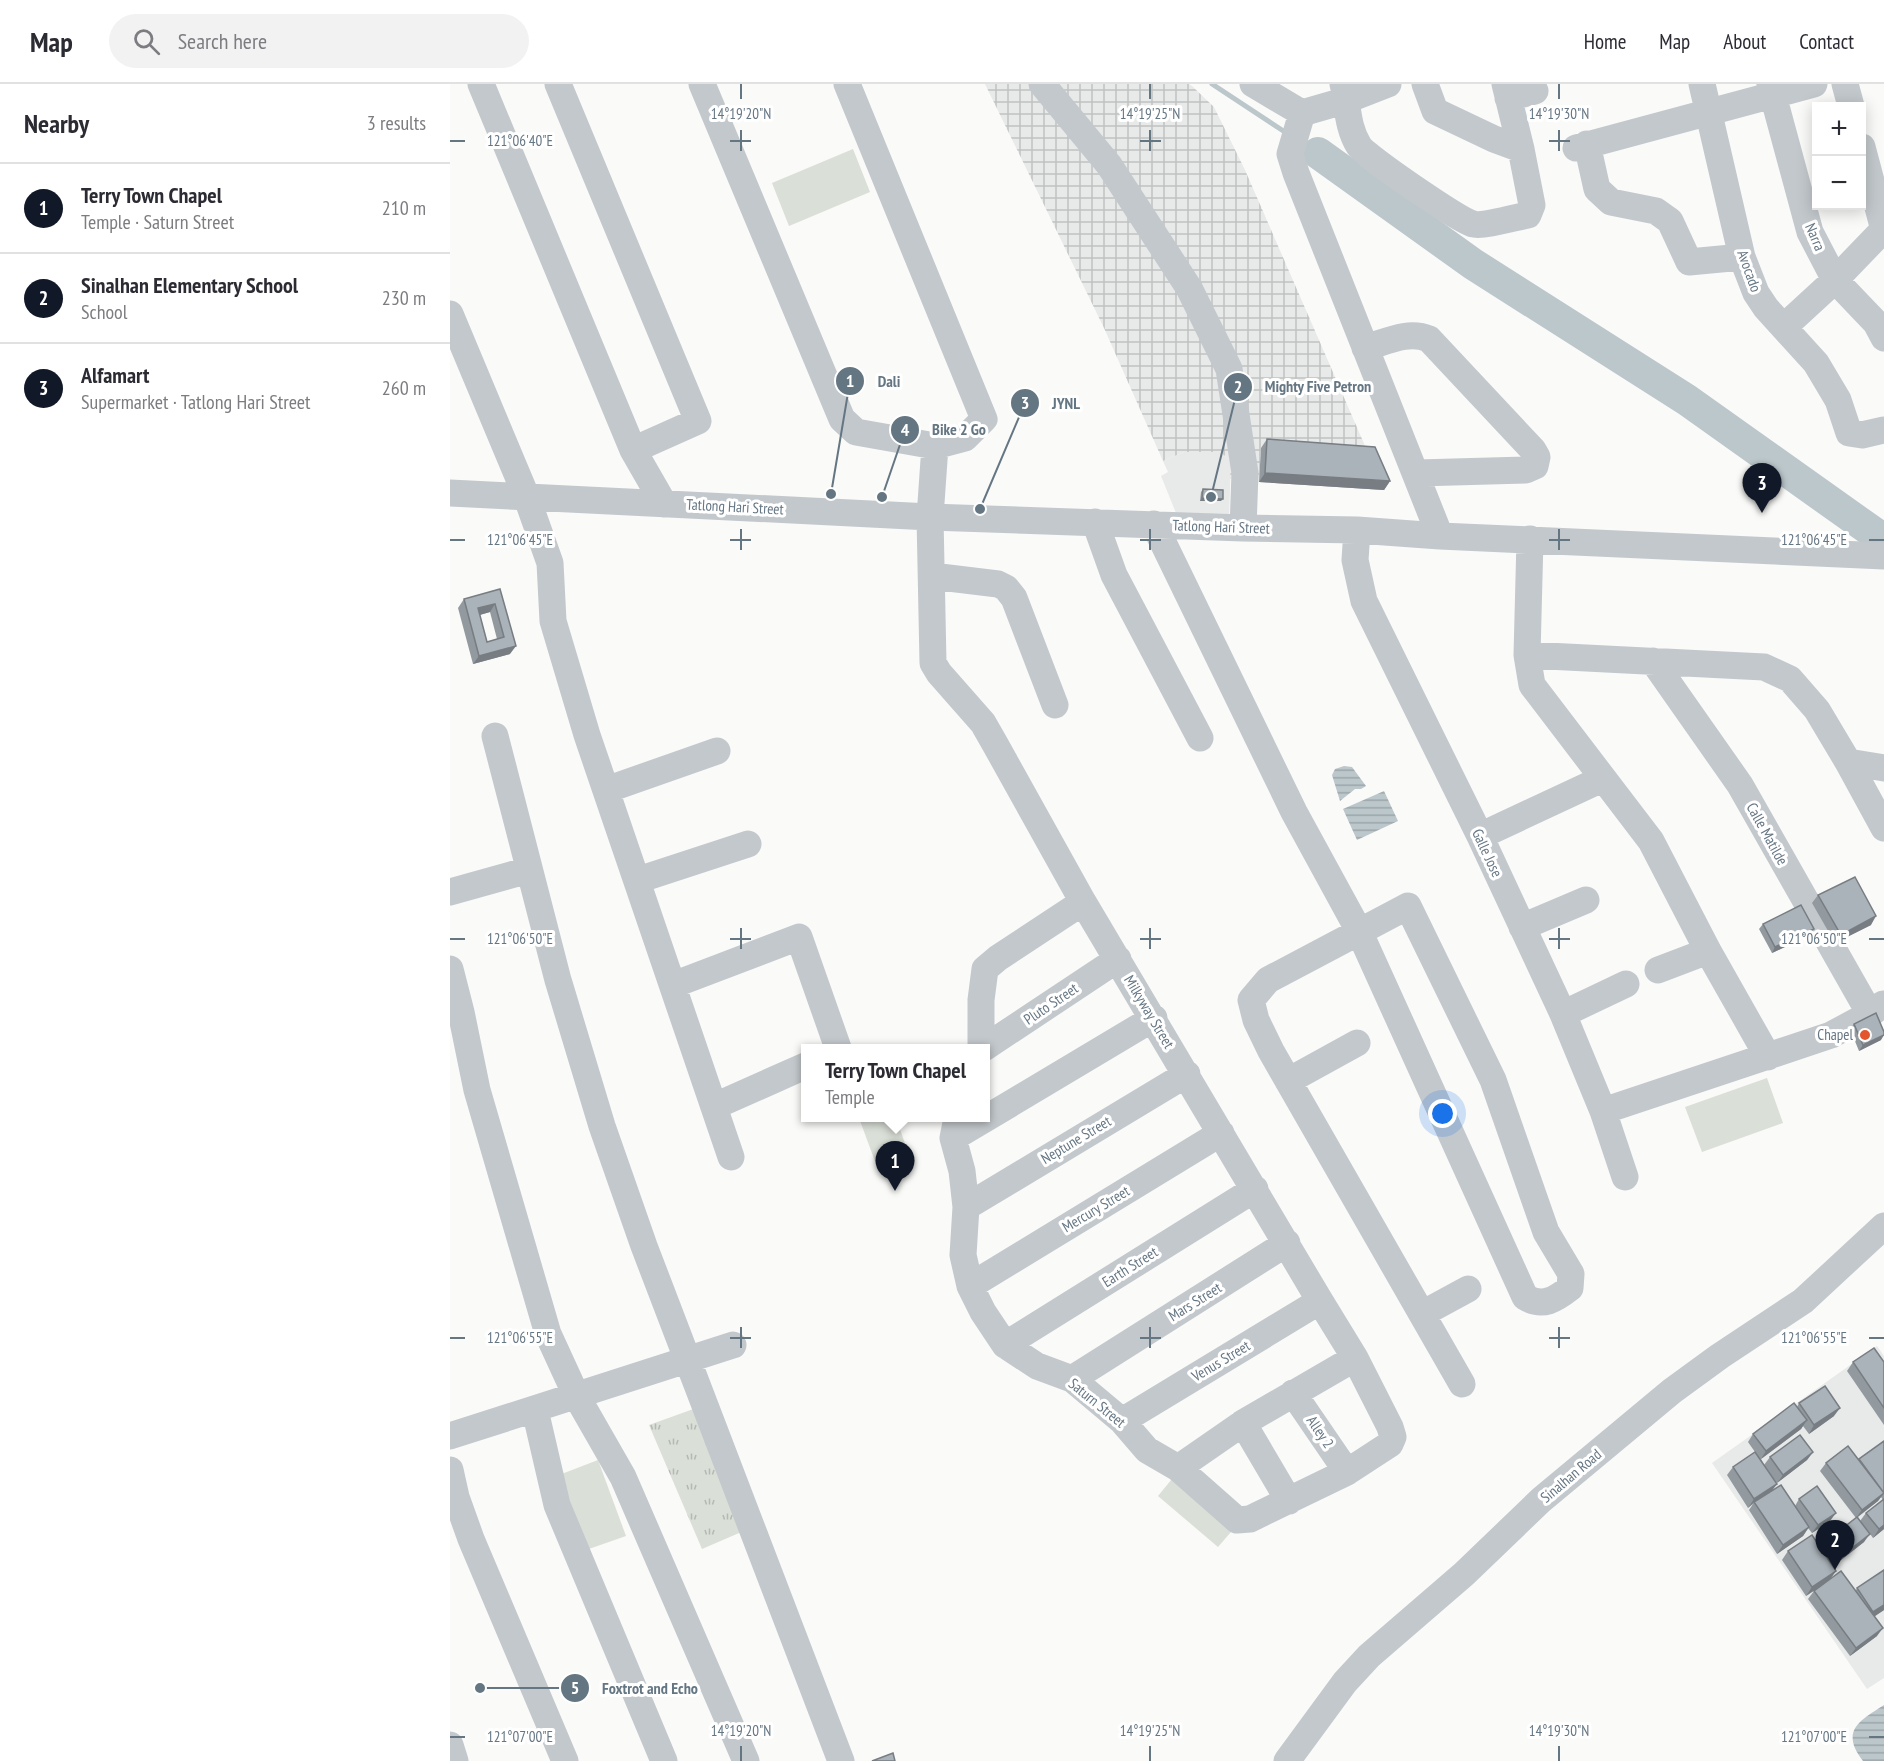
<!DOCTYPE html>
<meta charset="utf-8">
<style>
:root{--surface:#fff;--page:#f2f2f3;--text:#2b2b33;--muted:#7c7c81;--line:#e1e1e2;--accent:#111827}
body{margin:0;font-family:"PT Sans Narrow",sans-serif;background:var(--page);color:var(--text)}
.controls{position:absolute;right:18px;top:18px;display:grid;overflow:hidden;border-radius:0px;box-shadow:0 3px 15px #0003}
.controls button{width:54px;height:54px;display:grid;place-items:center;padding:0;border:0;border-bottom:2px solid var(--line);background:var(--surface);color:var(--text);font:30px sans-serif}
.you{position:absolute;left:993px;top:1030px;width:21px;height:21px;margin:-15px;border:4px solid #fff;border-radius:50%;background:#1a73e8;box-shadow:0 0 0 9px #1a73e833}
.badge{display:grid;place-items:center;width:39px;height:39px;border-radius:50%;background:var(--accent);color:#fff;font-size:20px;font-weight:700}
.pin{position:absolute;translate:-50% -50px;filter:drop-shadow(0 2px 3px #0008)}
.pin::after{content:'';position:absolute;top:32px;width:21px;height:18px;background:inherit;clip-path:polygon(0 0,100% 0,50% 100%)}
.popup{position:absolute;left:351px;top:960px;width:189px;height:78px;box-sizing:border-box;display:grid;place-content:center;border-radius:0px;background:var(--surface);filter:drop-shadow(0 2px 4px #0005);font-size:20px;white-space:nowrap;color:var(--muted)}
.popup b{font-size:22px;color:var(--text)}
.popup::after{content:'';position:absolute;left:50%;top:100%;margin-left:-12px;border:12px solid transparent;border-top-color:var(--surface)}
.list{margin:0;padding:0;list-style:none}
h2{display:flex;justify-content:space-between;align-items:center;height:78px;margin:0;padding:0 24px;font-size:26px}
h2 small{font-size:20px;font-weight:400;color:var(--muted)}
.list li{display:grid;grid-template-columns:39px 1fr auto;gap:18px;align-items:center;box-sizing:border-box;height:90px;padding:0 24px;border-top:2px solid var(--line)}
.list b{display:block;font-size:22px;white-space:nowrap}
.list p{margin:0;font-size:20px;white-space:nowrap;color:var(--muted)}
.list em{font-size:20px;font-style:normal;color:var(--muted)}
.icon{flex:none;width:33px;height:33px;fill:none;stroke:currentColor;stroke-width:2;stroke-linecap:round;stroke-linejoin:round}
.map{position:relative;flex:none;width:1434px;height:1677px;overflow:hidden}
header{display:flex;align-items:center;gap:36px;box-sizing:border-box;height:84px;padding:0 30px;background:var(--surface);border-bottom:2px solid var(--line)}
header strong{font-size:28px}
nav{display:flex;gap:33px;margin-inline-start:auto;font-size:21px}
.search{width:420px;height:54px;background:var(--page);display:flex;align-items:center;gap:15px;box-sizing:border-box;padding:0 21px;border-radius:33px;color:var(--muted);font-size:22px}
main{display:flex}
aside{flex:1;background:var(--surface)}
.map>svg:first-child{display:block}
.built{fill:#e8e9e9}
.industrial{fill:url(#industrial-grid)}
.grass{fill:url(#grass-tufts)}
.pitch{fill:#dadfd7}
.water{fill:url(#water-rules)}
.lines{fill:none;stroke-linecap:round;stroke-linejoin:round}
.stream{stroke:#bbc7cb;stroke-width:5}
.river{stroke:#bbc7cb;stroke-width:32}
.minor{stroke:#c3c8cc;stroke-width:27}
.wall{fill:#929a9f;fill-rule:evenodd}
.shaded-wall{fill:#777d82}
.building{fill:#aab3b9;stroke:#777d82;stroke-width:1.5;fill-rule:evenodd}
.ticks{fill:none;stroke:#657683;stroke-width:2}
.poi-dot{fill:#e4572e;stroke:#fff;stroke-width:2}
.labels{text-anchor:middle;stroke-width:6;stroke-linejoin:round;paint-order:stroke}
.street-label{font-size:15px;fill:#657683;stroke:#fff}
.poi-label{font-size:15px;fill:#657683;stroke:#fff;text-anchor:end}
.ticks-label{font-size:15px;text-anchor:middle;fill:#657683;stroke:#fff;stroke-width:6;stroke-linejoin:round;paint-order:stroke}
.leader{fill:none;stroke:#657683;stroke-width:2}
.callout-dot{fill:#657683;stroke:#fff;stroke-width:2}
.mark-label{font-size:18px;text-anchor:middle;font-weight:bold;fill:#fff}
.callout-label{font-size:16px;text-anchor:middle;font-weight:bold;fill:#657683;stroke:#fff;stroke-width:6;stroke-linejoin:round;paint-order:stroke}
</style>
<header>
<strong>Map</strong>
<div class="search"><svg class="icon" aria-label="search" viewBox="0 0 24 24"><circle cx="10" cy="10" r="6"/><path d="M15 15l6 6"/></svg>Search here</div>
<nav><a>Home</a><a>Map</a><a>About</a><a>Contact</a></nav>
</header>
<main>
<aside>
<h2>Nearby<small>3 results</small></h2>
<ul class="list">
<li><span class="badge">1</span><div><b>Terry Town Chapel</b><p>Temple · Saturn Street</p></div><em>210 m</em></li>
<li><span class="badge">2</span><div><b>Sinalhan Elementary School</b><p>School</p></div><em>230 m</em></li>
<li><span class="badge">3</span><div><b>Alfamart</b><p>Supermarket · Tatlong Hari Street</p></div><em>260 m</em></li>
</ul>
</aside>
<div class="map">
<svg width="1434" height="1677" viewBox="0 0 1434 1677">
<defs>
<pattern id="industrial-grid" width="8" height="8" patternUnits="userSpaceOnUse" patternTransform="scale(1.5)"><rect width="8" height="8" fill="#e8e9e9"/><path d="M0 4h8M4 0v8" fill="none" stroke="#c0c1c2"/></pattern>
<pattern id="grass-tufts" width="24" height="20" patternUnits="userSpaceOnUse" patternTransform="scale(1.5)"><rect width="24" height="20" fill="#dadfd7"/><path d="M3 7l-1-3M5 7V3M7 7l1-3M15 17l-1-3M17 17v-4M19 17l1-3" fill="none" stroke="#b4b9b4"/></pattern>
<pattern id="water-rules" width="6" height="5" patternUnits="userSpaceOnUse" patternTransform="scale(1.5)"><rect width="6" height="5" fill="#bbc7cb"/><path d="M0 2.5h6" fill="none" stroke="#9ca6aa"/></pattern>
</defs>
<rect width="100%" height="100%" fill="#fafaf8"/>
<!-- built -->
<path class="built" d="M 734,368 L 770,368 L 781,377 L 779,436 L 728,434 L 711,392 L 718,388 L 713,377 Z
M 1427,1262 L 1434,1272 L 1434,1594 L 1417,1605 L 1262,1379 Z"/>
<!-- industrial -->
<path class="industrial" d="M 535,0 L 739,0 L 742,2 L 764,23 L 795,86 L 919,371 L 811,364 L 809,398 L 780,395 L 781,377 L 770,368 L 734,368 L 713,377 L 654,244 Z"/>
<!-- grass -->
<path class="grass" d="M 249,1323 L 296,1446 L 252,1465 L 199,1341 Z"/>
<!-- pitch -->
<path class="pitch" d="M 403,65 L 420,108 L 339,142 L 322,99 Z
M 1317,994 L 1333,1039 L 1252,1068 L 1235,1023 Z
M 409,1034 L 446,1034 L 458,1068 L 426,1080 Z
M 148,1376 L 176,1452 L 136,1466 L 109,1391 Z
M 726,1390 L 787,1441 L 768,1463 L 708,1412 Z"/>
<!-- water -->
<path class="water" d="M 894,682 L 902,683 L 916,702 L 911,705 L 905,705 L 890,717 L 882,691 L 885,685 Z
M 934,707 L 948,737 L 907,756 L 893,725 Z
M 1434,1621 L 1434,1677 L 1413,1677 C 1390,1647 1409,1637 1434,1621 Z"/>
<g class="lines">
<!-- stream -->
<path class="stream" d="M 762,0 L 838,50
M 851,58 L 868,69"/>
<!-- river -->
<path class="river" d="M 868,69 L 1023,180 L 1237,316 L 1434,456"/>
<!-- minor -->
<path class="minor" d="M 31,0 L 183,366 L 214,420
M 108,0 L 248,337 L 183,366
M 252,0 L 392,335 L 406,348 L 485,362 L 515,354 L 534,335 L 397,0
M 592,0 L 659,81 L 739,204 L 779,285 L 795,389 L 793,444
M 803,0 L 852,29 L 897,16 L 938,0
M 893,0 C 898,21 897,43 909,62 C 916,73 1009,136 1023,140 C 1032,143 1067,133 1078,131 L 1082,121 L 1071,65 L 1055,0
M 975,0 L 985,27 L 1044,55 L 1071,65
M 1252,0 L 1292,173 L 1306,209 L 1316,224 L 1366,279 L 1388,316 L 1399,349 L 1412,351 L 1434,346
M 1320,0 L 1360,148 L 1385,196 L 1426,239 L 1434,254
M 1395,0 L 1401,22
M 1058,14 L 1085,7
M 852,29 L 840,70 L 846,89 L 990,452
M 1137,60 L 1147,105 L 1161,118 L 1206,127 L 1220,137 L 1239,178 L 1292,173
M 1412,63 L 1434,146
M 1126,64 L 1364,0
M 0,230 L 77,414 L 100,479 L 103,537 L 137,651 L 281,1073
M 1335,242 L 1385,196 L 1434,145
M 915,264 C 936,258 958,246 979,255 L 1083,366 L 1087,373 L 1085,382 L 1076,386 L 967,389
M 485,362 L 480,433 L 483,579 L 489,589 L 533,639 L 545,660 L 633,818 L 870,1217 L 905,1274 L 940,1343 L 943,1353 L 940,1360 L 897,1388 L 800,1435 L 787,1436 L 728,1384 L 697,1366 L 672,1337 L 622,1295 L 587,1282 L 555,1261 L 533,1228 L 520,1202 L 513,1171 L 516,1123 L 512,1087 L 503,1054 L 507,1034
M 0,409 L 480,433 L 793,444 L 907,446 L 990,452 L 1434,472
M 645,438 L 664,491 L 750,654
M 704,440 L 844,728 L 909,847 L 1075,1213 C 1093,1224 1106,1215 1120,1204 L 1121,1190 L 1096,1148 L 1043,996 L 958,822 L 818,896 L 801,916 L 806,936 L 821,967 L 1012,1300
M 907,446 L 905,476 L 914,517 L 1030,752 L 1113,930 L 1153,1027 L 1175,1093
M 1080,455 L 1077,571 L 1082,601 L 1201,757 L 1258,867 L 1318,973
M 482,492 L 548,500 L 556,504 L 564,514 L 605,621
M 1077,571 L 1314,583 L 1340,595 L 1367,626 L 1398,678 L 1434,744
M 1203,577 L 1290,701 L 1420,930
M 45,652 L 108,896 L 152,1042 L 194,1162 L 391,1677
M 1398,678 L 1434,684
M 156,706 L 267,667
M 1030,752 L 1152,695
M 188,796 L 298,760
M 0,808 L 79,786
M 1072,843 L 1136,816
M 0,885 L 11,928 L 27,1006 L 98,1250 L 126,1311 L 173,1393 L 296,1677
M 1208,886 L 1258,867
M 223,901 L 349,853 L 388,964
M 1113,930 L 1176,900
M 531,964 L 531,916 L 535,885 L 548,874 L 633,818
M 534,964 L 668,875
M 838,997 L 907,959
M 265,1022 L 355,982
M 1153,1027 L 1381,951 L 1420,930 L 1433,920
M 503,1054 L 704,934
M 516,1123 L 737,990
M 520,1202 L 771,1049
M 972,1230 L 1018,1205
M 555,1261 L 805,1105
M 622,1295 L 837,1159
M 843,1309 L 897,1388
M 85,1326 L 107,1421 L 214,1677
M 672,1337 L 870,1217
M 793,1339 L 839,1417
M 0,1352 L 283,1261
M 728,1384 L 793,1339 L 905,1274
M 0,1386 L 6,1413 L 21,1455 L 115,1677
M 0,1661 L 5,1677
M 837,1677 L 895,1598 L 919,1572 L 1014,1490 L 1091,1416 L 1222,1307 L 1270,1272 L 1353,1217 L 1434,1142"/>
</g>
<!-- wall -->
<path class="wall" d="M 817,355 L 940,397 L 934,406 L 809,398 L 811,364 Z
M 753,405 L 771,417 L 750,417 L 751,408 Z
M 50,505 L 60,570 L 23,580 L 8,524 L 14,515 ZM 40,528 L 47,555 L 37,558 L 30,531 Z
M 1368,811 L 1421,841 L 1385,859 L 1362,819 Z
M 1313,840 L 1364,845 L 1360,851 L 1322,869 L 1309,845 Z
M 1404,940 L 1431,956 L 1409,967 L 1400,945 Z
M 1403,1278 L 1434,1278 L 1434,1341 L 1397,1287 Z
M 1349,1319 L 1384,1332 L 1359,1350 L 1353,1342 L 1351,1345 L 1311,1375 L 1314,1381 L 1320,1373 L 1363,1368 L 1357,1376 L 1327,1399 L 1320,1390 L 1323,1406 L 1345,1422 L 1349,1415 L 1380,1437 L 1362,1449 L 1358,1444 L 1353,1452 L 1327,1470 L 1299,1426 L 1303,1420 L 1298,1424 L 1277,1391 L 1283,1383 L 1305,1368 L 1298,1358 L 1303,1350 L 1347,1323 Z
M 1434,1357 L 1434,1445 L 1423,1454 L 1418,1447 L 1414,1458 L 1391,1476 L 1378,1459 L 1384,1451 L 1406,1434 L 1370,1387 L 1376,1379 L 1408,1375 ZM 1431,1413 L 1433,1416 L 1416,1429 L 1410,1437 L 1408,1433 L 1428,1417 Z
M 1338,1467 L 1386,1487 L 1381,1494 L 1406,1506 L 1407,1504 L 1434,1526 L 1424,1532 L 1427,1552 L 1400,1572 L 1358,1515 L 1364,1507 L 1370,1503 L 1356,1512 L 1332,1476 Z"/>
<!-- shaded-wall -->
<path class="shaded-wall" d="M 815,389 L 940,397 L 934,406 L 809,398 Z
M 752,414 L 773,415 L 771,417 L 750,417 Z
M 45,520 L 40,528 L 22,533 L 28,524 Z
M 66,562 L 60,570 L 23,580 L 29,572 Z
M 1426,832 L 1421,841 L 1385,859 L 1391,851 Z
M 1364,845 L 1360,851 L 1322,869 L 1325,863 Z
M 1434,951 L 1431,956 L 1409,967 L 1413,961 Z
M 1390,1324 L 1384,1332 L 1359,1350 L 1364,1341 Z
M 1357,1336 L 1351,1345 L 1311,1375 L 1316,1367 Z
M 1363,1368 L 1357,1376 L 1327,1399 L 1333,1391 Z
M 1327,1400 L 1321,1408 L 1304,1418 L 1298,1424 L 1304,1415 Z
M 1434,1409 L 1428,1417 L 1406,1434 L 1412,1426 Z
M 1386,1429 L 1380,1437 L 1362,1449 L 1368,1441 Z
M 1434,1441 L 1434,1445 L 1423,1454 L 1429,1445 Z
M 1359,1443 L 1353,1452 L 1327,1470 L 1333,1461 Z
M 1420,1450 L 1414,1458 L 1391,1476 L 1397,1468 Z
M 1386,1487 L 1380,1495 L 1356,1512 L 1362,1503 Z
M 1434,1521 L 1434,1526 L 1418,1537 L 1423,1528 Z
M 1433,1544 L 1427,1552 L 1400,1572 L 1406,1564 Z"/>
<!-- building -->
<path class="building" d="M 817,355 L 925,363 L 940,397 L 815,389 Z
M 753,405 L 773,406 L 773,415 L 752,414 Z
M 50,505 L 66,562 L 29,572 L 14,515 ZM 45,520 L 54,553 L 37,558 L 28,524 Z
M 1405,793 L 1426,832 L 1391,851 L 1368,811 Z
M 1351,821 L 1364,845 L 1325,863 L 1313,840 Z
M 1426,929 L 1434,948 L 1434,951 L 1413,961 L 1404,940 Z
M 1424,1264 L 1434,1278 L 1434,1324 L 1403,1278 Z
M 1375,1302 L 1390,1324 L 1364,1341 L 1349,1319 Z
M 1344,1319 L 1357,1336 L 1316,1367 L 1303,1350 Z
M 1350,1351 L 1363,1368 L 1333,1391 L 1320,1373 Z
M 1434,1357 L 1434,1409 L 1409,1375 Z
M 1398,1362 L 1434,1409 L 1412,1426 L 1376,1379 Z
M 1305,1368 L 1327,1400 L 1304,1415 L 1283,1383 Z
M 1331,1401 L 1359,1443 L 1333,1461 L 1304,1418 Z
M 1367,1402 L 1386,1429 L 1368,1441 L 1349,1415 Z
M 1434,1415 L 1434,1441 L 1429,1445 L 1416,1429 Z
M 1407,1433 L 1420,1450 L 1397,1468 L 1384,1451 Z
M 1362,1451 L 1386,1487 L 1362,1503 L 1338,1467 Z
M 1434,1486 L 1434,1521 L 1423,1528 L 1407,1504 Z
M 1391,1487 L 1433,1544 L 1406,1564 L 1364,1507 Z
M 443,1669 L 445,1677 L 422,1677 Z"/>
<!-- ticks -->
<path class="ticks" d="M 291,0 L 291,15M 700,0 L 700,15M 1109,0 L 1109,15M 291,46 L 291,67M 700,46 L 700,67M 1109,46 L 1109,67M 0,57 L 15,57M 280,57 L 301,57M 690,57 L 711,57M 1099,57 L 1120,57M 291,445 L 291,466M 700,445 L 700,466M 1109,445 L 1109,466M 0,456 L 15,456M 280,456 L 301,456M 690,456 L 711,456M 1099,456 L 1120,456M 1419,456 L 1434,456M 291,844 L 291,865M 700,844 L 700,865M 1109,844 L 1109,865M 0,855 L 15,855M 280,855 L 301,855M 690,855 L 711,855M 1099,855 L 1120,855M 1419,855 L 1434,855M 291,1243 L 291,1264M 700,1243 L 700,1264M 1109,1243 L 1109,1264M 0,1254 L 15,1254M 280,1254 L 301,1254M 690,1254 L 711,1254M 1099,1254 L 1120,1254M 1419,1254 L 1434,1254M 0,1653 L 15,1653M 1419,1653 L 1434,1653M 291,1662 L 291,1677M 700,1662 L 700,1677M 1109,1662 L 1109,1677"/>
<!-- markers -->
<circle class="poi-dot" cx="1415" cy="951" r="6"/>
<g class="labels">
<!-- street labels -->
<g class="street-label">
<text transform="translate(1365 153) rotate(67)" y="5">Narra</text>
<text transform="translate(1299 187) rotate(70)" y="5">Avocado</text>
<text transform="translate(285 423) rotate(3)" y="5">Tatlong Hari Street</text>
<text transform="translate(771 443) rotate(2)" y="5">Tatlong Hari Street</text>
<text transform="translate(1317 750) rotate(61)" y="5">Calle Matilde</text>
<text transform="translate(1037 769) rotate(65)" y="5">Galle Jose</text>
<text transform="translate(601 920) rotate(-34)" y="5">Pluto Street</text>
<text transform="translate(699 928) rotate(59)" y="5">Milkyway Street</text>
<text transform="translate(626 1056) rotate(-31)" y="5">Neptune Street</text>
<text transform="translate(646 1125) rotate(-31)" y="5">Mercury Street</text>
<text transform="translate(680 1183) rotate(-32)" y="5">Earth Street</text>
<text transform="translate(745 1218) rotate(-32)" y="5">Mars Street</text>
<text transform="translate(771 1277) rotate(-31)" y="5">Venus Street</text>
<text transform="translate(647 1319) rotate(39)" y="5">Saturn Street</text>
<text transform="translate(870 1348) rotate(56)" y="5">Alley 2</text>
<text transform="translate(1121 1392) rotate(-40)" y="5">Sinalhan Road</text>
</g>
<!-- poi labels -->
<g class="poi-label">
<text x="1403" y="956">Chapel</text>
</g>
</g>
<g class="ticks-label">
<text x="291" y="35">14°19'20"N</text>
<text x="700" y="35">14°19'25"N</text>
<text x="1109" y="35">14°19'30"N</text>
<text x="70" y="62">121°06'40"E</text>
<text x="1364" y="461">121°06'45"E</text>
<text x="70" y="461">121°06'45"E</text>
<text x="1364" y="860">121°06'50"E</text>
<text x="70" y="860">121°06'50"E</text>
<text x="1364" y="1259">121°06'55"E</text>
<text x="70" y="1259">121°06'55"E</text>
<text x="291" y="1652">14°19'20"N</text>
<text x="700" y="1652">14°19'25"N</text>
<text x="1109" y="1652">14°19'30"N</text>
<text x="70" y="1658">121°07'00"E</text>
<text x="1364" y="1658">121°07'00"E</text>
</g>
<!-- callouts -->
<path class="leader" d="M381 410L400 297M761 413L788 303M530 425L575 319M432 413L455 346M30 1604L125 1604"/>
<g class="callout-dot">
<circle cx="381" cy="410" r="6"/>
<circle cx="761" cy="413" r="6"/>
<circle cx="530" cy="425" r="6"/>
<circle cx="432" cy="413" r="6"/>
<circle cx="30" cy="1604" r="6"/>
<circle cx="400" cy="297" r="15"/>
<circle cx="788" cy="303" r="15"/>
<circle cx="575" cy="319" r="15"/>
<circle cx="455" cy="346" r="15"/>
<circle cx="125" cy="1604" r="15"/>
</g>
<g class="mark-label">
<text x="400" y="303">1</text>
<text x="788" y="309">2</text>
<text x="575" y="325">3</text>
<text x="455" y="352">4</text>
<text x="125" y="1610">5</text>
</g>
<g class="callout-label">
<text x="439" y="303">Dali</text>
<text x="868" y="308">Mighty Five Petron</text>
<text x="616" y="325">JYNL</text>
<text x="509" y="351">Bike 2 Go</text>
<text x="200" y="1610">Foxtrot and Echo</text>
</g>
</svg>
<div class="controls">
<button>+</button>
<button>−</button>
</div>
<div class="you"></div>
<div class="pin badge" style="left:445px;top:1107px">1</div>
<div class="popup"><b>Terry Town Chapel</b>Temple</div>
<div class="pin badge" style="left:1385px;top:1486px">2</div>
<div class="pin badge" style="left:1312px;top:429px">3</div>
</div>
</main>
